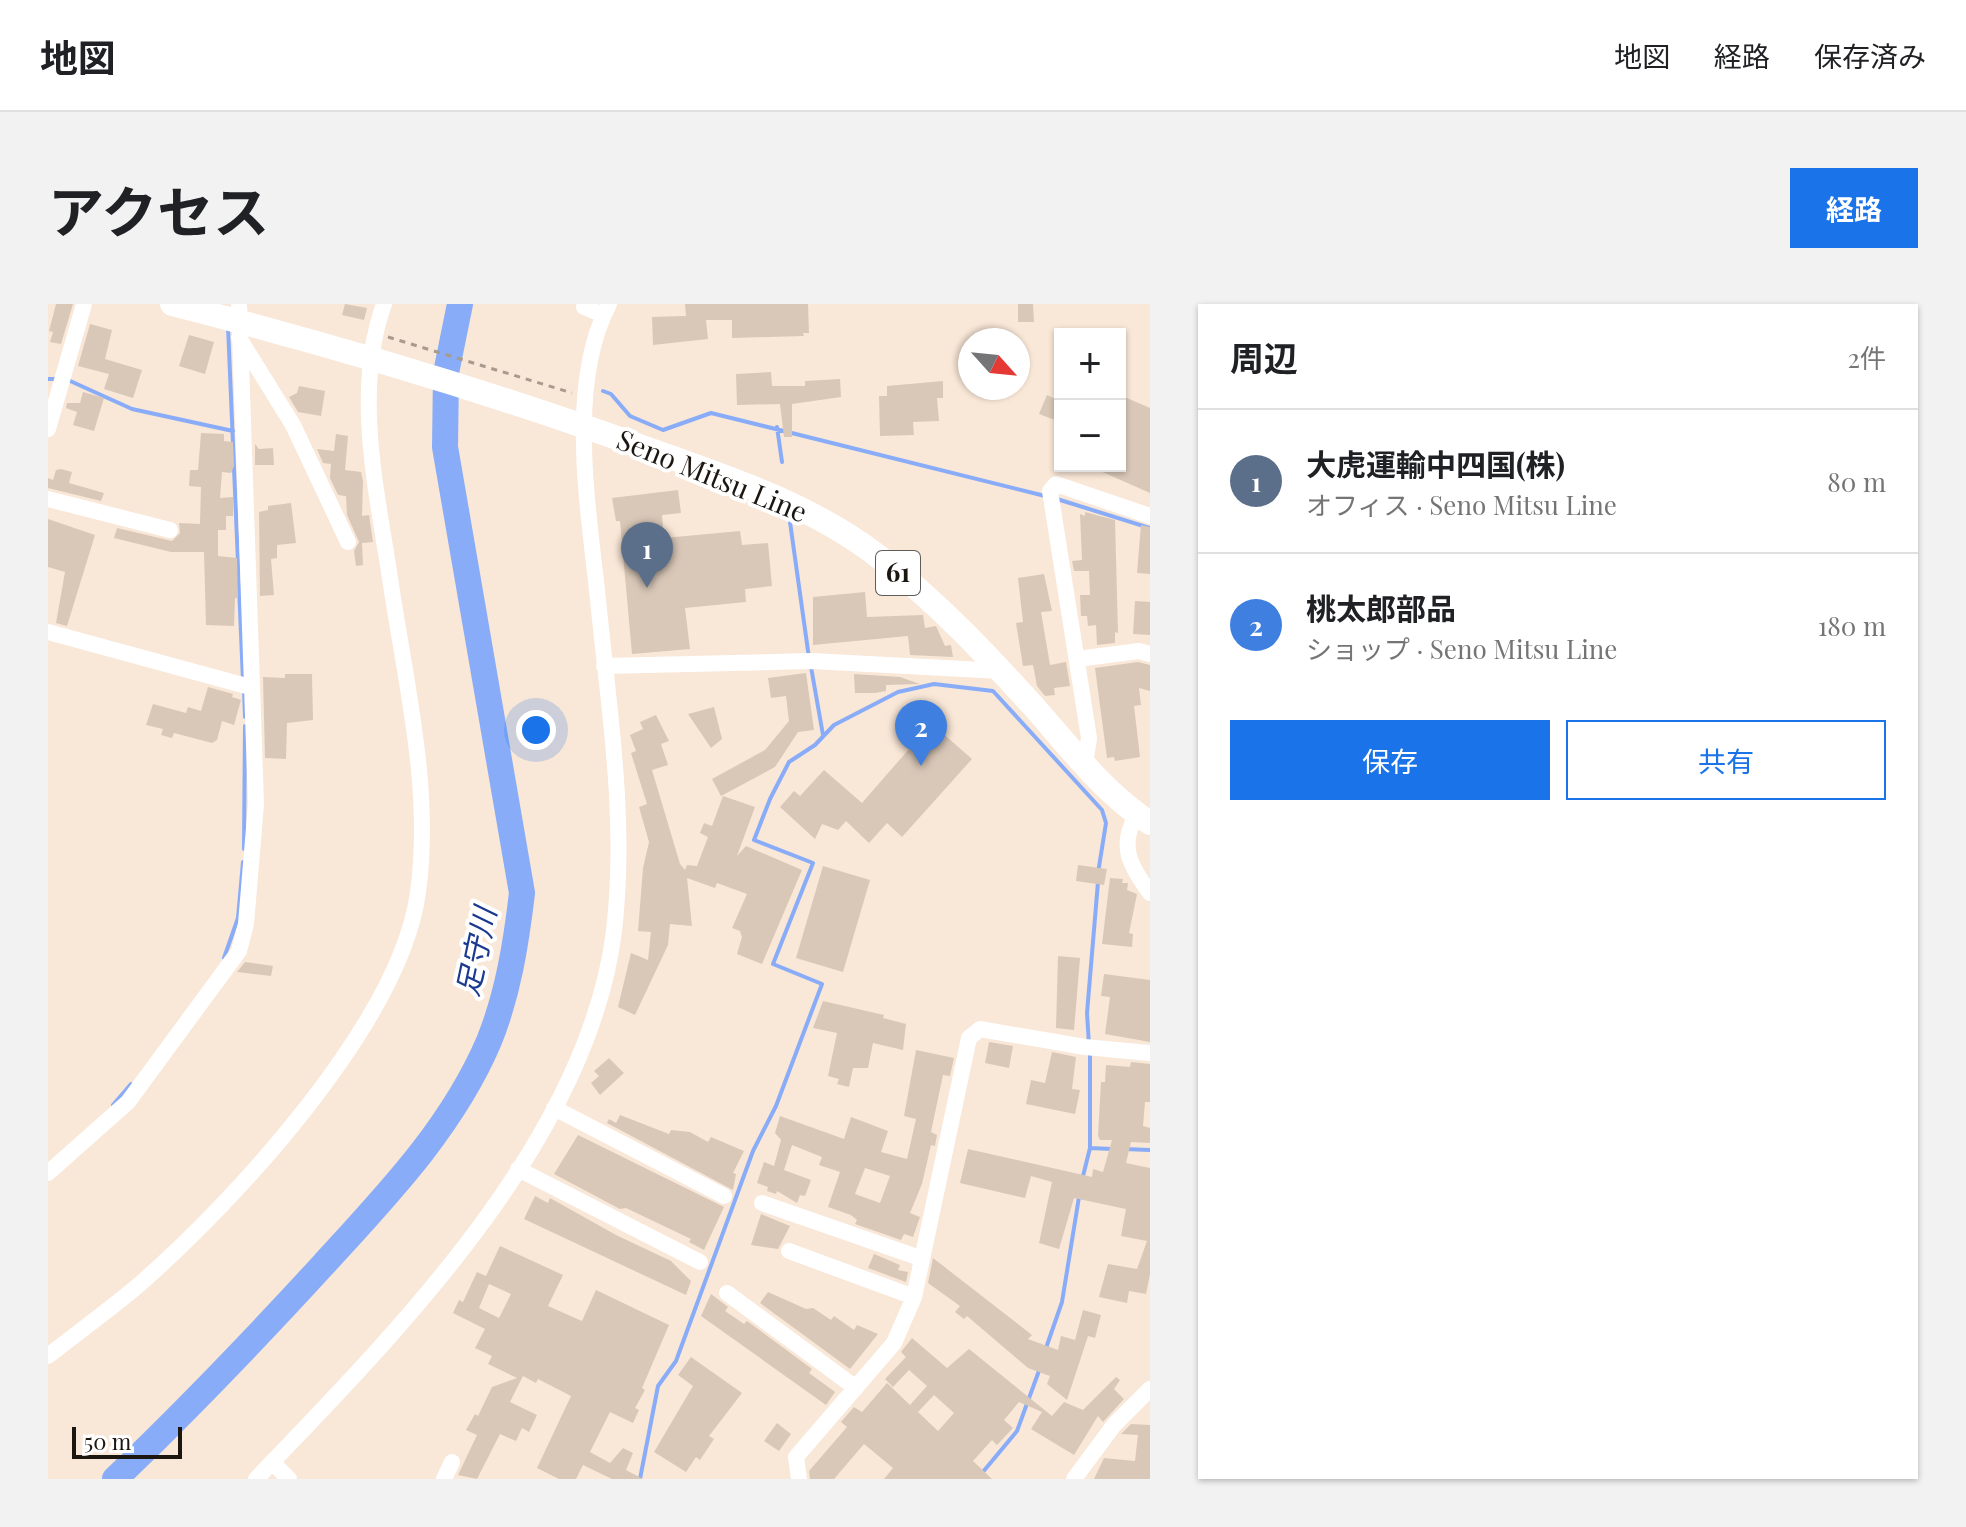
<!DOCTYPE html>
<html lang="ja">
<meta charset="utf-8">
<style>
:root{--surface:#fff;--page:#f2f2f2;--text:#202124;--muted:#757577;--line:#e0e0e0;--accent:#1a73e8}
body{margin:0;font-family:"Playfair Display","Noto Sans JP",serif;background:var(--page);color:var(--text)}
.controls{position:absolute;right:24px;top:24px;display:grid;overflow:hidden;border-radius:0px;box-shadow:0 2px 6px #0004}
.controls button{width:72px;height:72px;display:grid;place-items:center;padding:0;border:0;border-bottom:2px solid var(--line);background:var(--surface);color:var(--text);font:40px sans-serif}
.compass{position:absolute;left:910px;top:24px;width:72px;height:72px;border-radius:50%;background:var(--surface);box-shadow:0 2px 6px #0004;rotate:117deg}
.scale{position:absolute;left:24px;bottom:20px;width:110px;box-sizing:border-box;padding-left:8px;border:4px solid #1c1610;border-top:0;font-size:22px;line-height:28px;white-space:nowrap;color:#1c1610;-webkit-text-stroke:6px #fff;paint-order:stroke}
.you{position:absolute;left:488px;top:426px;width:28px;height:28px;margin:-20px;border:6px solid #fff;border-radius:50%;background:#1a73e8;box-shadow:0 0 0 12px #1a73e833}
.badge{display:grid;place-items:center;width:52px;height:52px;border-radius:50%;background:var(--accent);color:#fff;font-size:26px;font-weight:700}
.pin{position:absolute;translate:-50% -66px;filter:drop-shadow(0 2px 4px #0008)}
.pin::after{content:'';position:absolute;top:42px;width:28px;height:24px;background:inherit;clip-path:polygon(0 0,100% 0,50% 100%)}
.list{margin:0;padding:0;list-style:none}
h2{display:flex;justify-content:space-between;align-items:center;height:104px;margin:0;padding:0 32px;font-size:34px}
h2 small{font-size:26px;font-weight:400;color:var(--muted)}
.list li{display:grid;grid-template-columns:52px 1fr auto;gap:24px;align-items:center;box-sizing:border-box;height:144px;padding:0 32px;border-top:2px solid var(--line)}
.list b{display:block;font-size:30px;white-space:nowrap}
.list p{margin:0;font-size:26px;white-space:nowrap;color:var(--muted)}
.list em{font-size:26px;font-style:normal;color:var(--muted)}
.actions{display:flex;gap:16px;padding:24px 32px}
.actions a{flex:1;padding:18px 0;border:2px solid var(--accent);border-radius:0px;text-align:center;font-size:28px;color:var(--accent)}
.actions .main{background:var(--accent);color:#fff}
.map{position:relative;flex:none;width:1102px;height:1175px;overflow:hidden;border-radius:0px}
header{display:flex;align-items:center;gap:48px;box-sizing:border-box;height:112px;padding:0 40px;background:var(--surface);border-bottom:2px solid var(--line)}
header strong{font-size:38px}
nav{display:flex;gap:44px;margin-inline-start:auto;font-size:28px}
.intro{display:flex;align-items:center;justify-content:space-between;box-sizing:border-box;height:192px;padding:0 48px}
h1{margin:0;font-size:56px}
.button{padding:20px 36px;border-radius:0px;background:var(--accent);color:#fff;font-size:28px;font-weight:700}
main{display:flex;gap:48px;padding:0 48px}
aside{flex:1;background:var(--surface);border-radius:0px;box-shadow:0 2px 6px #0004}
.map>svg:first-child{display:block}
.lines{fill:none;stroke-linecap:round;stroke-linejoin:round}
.stream{stroke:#89acf8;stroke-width:4}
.river{stroke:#89acf8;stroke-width:26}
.building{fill:#d9c8b8;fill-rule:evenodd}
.path{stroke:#a79a8e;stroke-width:3;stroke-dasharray:6 6;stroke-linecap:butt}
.street{stroke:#fff;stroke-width:16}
.primary{stroke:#fff;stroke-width:24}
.labels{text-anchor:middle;stroke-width:8;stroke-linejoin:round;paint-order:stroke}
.shield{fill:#fff;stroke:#605c58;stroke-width:2}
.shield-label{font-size:26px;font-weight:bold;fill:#1c1610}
.street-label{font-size:28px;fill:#1c1610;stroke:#fff}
.water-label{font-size:30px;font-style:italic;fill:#1a398f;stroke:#fff}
</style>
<header>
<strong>地図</strong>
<nav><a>地図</a><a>経路</a><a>保存済み</a></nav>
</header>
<div class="intro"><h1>アクセス</h1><a class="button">経路</a></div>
<main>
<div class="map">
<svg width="1102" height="1175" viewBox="0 0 1102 1175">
<rect width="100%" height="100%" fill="#f9e7d7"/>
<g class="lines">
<!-- stream -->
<path class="stream" d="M 180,22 L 195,377
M 0,75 L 11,75
M 20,76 L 84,105 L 185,127
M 555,87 L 563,90 L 582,112 L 615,126 L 663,109 L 997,192
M 729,123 L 734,158
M 1009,195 L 1102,224
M 742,218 L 761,354
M 763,363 L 775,431
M 196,386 L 197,413
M 196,545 L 197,422
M 176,654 L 190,614 L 195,558
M 1041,741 L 1039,709 L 1050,578
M 1042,749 L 1042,844
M 65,801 L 83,780
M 1076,845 L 1102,846
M 1034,876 L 1042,844 L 1064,845
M 998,1044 L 1014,998 L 1031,893
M 592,1175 L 610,1082 L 628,1057 L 705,847 L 728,802 L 774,680 L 725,660 L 765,559 L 706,536 L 722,495 L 741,458 L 767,441 L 786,421 L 850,388 L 886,380 L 945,387 L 1054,506 L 1058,519 L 1050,569
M 929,1175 L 969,1127 L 992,1064"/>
<!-- river -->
<path class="river" d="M 67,1175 C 139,1106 208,1034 275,961 C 338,892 404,824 441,737 C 460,690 468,640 474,589 L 397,143 L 398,69 L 412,0"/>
</g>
<!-- building -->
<path class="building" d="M 8,0 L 25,0 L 13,40 L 2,38 L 5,28 L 1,27 Z
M 297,0 L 319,4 L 316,16 L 294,11 Z
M 637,0 L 760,0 L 761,29 L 755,29 L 756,32 L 684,34 L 684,16 L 658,16 L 660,35 L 605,41 L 604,13 L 638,12 Z
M 970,0 L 985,0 L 986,18 L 970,18 Z
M 42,20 L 64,26 L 57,55 L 94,66 L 85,94 L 56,85 L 61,70 L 30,62 Z
M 141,31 L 166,38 L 157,70 L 131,62 Z
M 723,68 L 724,82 L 757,82 L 757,77 L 792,75 L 793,93 L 744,100 L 744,133 L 736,133 L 732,100 L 689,101 L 688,70 Z
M 895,77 L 895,94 L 889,94 L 891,117 L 865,118 L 866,131 L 832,132 L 831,92 L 839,92 L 839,82 Z
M 251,82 L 277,87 L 273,112 L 250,108 L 241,93 L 249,89 Z
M 35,88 L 56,94 L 46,127 L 25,121 L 29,108 L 18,104 L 19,99 L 32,99 Z
M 999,91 L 1012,97 L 1012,118 L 991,110 Z
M 1072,91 L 1102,104 L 1102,189 L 1041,162 L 1072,162 Z
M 153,129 L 176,130 L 176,137 L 185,138 L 186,162 L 183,169 L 174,168 L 172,194 L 185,193 L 185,212 L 178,212 L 178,226 L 170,226 L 170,252 L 189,254 L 190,294 L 187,294 L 186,322 L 158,321 L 156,248 L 123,248 L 66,234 L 69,224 L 124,237 L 132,229 L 131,219 L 152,220 L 153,183 L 141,182 L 142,166 L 150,166 Z
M 288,130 L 300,132 L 297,166 L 313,168 L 315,177 L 314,212 L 321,211 L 325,238 L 314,239 L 315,261 L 308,262 L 306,247 L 311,238 L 299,211 L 298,192 L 290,191 L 282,174 L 283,160 L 275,159 L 269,145 L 286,147 Z
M 207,140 L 211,145 L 225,144 L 226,161 L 207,161 Z
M 13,165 L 24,168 L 21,179 L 56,189 L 53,197 L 0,184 L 0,174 L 5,176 L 8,166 Z
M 630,186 L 633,209 L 614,211 L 616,234 L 692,227 L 694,241 L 720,239 L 724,282 L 697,285 L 698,298 L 637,304 L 642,345 L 584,350 L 572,217 L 568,217 L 564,194 Z
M 243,199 L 248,239 L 229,241 L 229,254 L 223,255 L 226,291 L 212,292 L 211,208 L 220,206 L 220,202 Z
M 1037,208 L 1067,216 L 1070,329 L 1067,328 L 1067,339 L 1049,341 L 1048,321 L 1040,322 L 1039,312 L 1033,312 L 1032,291 L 1042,291 L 1041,267 L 1026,267 L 1024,257 L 1034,256 L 1032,210 L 1037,212 Z
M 0,215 L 47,231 L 19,322 L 8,319 L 17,268 L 0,263 Z
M 1093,221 L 1102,223 L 1102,270 L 1089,269 Z
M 996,270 L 1004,307 L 993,308 L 1002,361 L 1018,358 L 1022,382 L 1006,384 L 1007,391 L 997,392 L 989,382 L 985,361 L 975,362 L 968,319 L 975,318 L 970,274 Z
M 817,288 L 819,313 L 875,311 L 877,324 L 888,322 L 897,342 L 903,341 L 905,353 L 862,351 L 860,332 L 765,341 L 765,293 Z
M 1087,297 L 1102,298 L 1102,331 L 1085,330 Z
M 1090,358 L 1102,361 L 1102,387 L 1091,384 L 1093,401 L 1086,402 L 1092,453 L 1067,457 L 1066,453 L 1059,454 L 1047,364 Z
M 758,369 L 766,426 L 750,428 L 727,463 L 673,492 L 664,475 L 717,446 L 741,417 L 738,392 L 723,394 L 720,374 Z
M 237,370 L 264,370 L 265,416 L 239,419 L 238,455 L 217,454 L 215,373 L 237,374 Z
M 806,370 L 852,373 L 872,380 L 838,381 L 838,387 L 827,389 L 807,389 Z
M 160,383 L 185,390 L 184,393 L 193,396 L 186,421 L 174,417 L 169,436 L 164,439 L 126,429 L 124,434 L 113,431 L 115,425 L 98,421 L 105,400 L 138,409 L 140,403 L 153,407 Z
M 666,403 L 674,435 L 663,444 L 640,410 Z
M 608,411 L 621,437 L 613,440 L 620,461 L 604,466 L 632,560 L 637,566 L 639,561 L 649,562 L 660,533 L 652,529 L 656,519 L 664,522 L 675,492 L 707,503 L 689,552 L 698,542 L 754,566 L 714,660 L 689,650 L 694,633 L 692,627 L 684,624 L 699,590 L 669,579 L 667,584 L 639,574 L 644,622 L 622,620 L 620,641 L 587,711 L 570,703 L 583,649 L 600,656 L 603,628 L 590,627 L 595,564 L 601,538 L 591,503 L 599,500 L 583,449 L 588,447 L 582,431 L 595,425 L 592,418 Z
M 884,420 L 924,455 L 854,533 L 839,519 L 821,539 L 798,517 L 790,526 L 774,520 L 767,535 L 732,503 L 746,487 L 752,492 L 776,466 L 814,499 L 868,437 L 869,451 L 875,451 L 879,426 Z
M 1030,561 L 1059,565 L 1056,581 L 1028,577 Z
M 775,562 L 822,576 L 795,668 L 748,654 Z
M 1062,574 L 1075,575 L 1074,579 L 1080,579 L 1079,586 L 1089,590 L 1081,629 L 1085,630 L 1084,643 L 1054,640 Z
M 1010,652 L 1032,654 L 1026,726 L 1008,724 Z
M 197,658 L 225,662 L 223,672 L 189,668 Z
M 1056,670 L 1102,676 L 1102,738 L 1057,730 L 1062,693 L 1053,692 Z
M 775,697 L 836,711 L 835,714 L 858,720 L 855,746 L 825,739 L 820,764 L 805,764 L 801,783 L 789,780 L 791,775 L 780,772 L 789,729 L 765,724 Z
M 941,738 L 965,742 L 961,764 L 937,759 Z
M 868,746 L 906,754 L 902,772 L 895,771 L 883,828 L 889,831 L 887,842 L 883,841 L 874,880 L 862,909 L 872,913 L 865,933 L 856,930 L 853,936 L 807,920 L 809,916 L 803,911 L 780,903 L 792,868 L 771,861 L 774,853 L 744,841 L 736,866 L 763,876 L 757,892 L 752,891 L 749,899 L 729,887 L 728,890 L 719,887 L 720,883 L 709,879 L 716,858 L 726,862 L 733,836 L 727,829 L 732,812 L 796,835 L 803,813 L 840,827 L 833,848 L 859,855 L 868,815 L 856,812 ZM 817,864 L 842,872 L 832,899 L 807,890 Z
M 1004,748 L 1028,753 L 1024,785 L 1032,786 L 1027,810 L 978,800 L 983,776 L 997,779 Z
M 561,754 L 576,769 L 552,791 L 543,779 L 551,772 L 546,767 Z
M 1083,758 L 1102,760 L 1102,798 L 1097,798 L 1095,822 L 1102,824 L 1102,839 L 1083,838 L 1078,859 L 1102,864 L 1102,970 L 1098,990 L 1081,987 L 1079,999 L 1051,993 L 1060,960 L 1089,965 L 1099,937 L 1073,932 L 1078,905 L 1026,894 L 1011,945 L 991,939 L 1004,878 L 983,872 L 977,894 L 912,879 L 920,845 L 1044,873 L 1045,865 L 1055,868 L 1064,836 L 1052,836 L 1050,832 L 1053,778 L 1057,778 L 1058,761 L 1082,763 Z
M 572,811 L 621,830 L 623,826 L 642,828 L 660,838 L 663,833 L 696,847 L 685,869 L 688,870 L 685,886 L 559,819 L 561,815 L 568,819 Z
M 530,831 L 676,903 L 656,946 L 641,938 L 643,935 L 578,904 L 572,905 L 506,870 Z
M 487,892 L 500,899 L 502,894 L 568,931 L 623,957 L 643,977 L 638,991 L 476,915 Z
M 713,910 L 742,922 L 730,945 L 703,941 Z
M 452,942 L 515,971 L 500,1002 L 534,1017 L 548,986 L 621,1021 L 594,1084 L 597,1086 L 587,1104 L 591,1106 L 585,1119 L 562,1108 L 542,1148 L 562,1159 L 575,1144 L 585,1149 L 578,1166 L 595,1175 L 564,1175 L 535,1161 L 528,1175 L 511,1175 L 489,1164 L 523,1092 L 490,1075 L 488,1079 L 475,1072 L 462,1098 L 489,1111 L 481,1128 L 474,1124 L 468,1137 L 452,1130 L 429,1175 L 410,1171 L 429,1131 L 418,1126 L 427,1110 L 430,1112 L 444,1083 L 469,1074 L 440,1060 L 444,1052 L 427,1044 L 437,1025 L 405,1009 L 411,996 L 415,998 L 429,968 L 438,972 ZM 441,980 L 463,990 L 451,1014 L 431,1004 Z
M 826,950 L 852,961 L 850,966 L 860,968 L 858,978 L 820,964 Z
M 885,954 L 984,1031 L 980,1035 L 1010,1046 L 1013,1032 L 1027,1036 L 1035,1006 L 1053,1011 L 1047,1034 L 1040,1032 L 1019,1096 L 999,1080 L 1002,1072 L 980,1064 L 919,1012 L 916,1015 L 907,1008 L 912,1002 L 880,979 Z
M 720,988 L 758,1005 L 765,1004 L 783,1016 L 786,1012 L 806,1026 L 809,1021 L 830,1030 L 802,1065 L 712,999 Z
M 663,990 L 680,1003 L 677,1007 L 696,1020 L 699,1017 L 764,1065 L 761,1069 L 787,1088 L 778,1101 L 653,1012 Z
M 864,1034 L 899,1064 L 921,1045 L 1004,1112 L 1016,1098 L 1035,1106 L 1068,1073 L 1072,1076 L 1066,1085 L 1076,1095 L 1055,1118 L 1050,1112 L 1026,1151 L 983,1125 L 994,1108 L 971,1098 L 956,1116 L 965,1124 L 949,1141 L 944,1136 L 925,1157 L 944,1175 L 836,1175 L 845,1164 L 816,1140 L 786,1175 L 762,1175 L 761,1167 L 799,1123 L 793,1118 L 806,1103 L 814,1108 L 839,1079 L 862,1101 L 879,1082 L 861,1066 L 845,1083 L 837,1075 L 858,1053 L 853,1048 ZM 886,1091 L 906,1109 L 890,1127 L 870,1108 Z
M 643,1053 L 694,1089 L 661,1132 L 666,1135 L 652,1156 L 648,1153 L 638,1168 L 606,1148 L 645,1082 L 630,1071 Z
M 729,1119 L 743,1130 L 731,1147 L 716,1137 Z
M 1083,1120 L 1102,1121 L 1102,1175 L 1046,1175 L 1056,1154 L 1087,1157 L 1090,1131 L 1073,1130 Z"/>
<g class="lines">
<!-- path -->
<path class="path" d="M 340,33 L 524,89"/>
<!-- street -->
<path class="street" d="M 536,3 L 555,11
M 191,34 L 245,121 L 300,238
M 0,125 L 36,0
M 0,195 L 122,226
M 0,328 L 202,383
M 1029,355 L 1091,347 L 1102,350
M 556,362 L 764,357 L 953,367
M 1037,460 L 1041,434 L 1002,187 L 1008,180 L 1102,212
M 1089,510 C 1070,542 1082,562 1102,589
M 506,804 L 676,892
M 470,865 L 652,958
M 0,869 L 80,798 L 191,647 L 198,620 L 208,500 L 191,0
M 714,899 L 872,954
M 741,947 L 866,993 L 921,734 L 932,725 L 1037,743 L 1102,749
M 679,989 L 808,1084
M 0,1052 C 28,1030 58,1008 86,985 C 184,901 353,718 370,588 C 384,486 358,381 343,281 C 330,191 304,89 336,0
M 224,1158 L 241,1175
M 208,1175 C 348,1029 540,837 566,627 C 579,515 561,407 550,296 C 541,207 518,82 561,0
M 396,1175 L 404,1158
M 751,1175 L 748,1153 L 846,1039 L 866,993
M 1026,1175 L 1066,1121 L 1102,1085"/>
<!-- primary -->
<path class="primary" d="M 124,0 C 284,41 443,88 597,144 C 678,173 763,200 831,253 C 889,298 938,350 987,404 C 1022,444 1057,490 1102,519"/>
</g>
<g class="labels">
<!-- shield labels -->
<rect class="shield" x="828" y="247" width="44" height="44" rx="6"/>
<g class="shield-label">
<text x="850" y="278">61</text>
</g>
<!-- street labels -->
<g class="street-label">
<text transform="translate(664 172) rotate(22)" y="10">Seno Mitsu Line</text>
</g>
<!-- water labels -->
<g class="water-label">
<text transform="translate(429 648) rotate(-78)" y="10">足守川</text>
</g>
</g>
</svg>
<div class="controls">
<button>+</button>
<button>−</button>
</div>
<svg class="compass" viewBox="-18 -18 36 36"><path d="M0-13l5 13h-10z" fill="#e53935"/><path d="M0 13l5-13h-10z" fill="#757577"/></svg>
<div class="scale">50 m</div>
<div class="you"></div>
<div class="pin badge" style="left:599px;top:284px;background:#5c6f8a">1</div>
<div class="pin badge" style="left:873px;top:462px;background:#3f7fe0">2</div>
</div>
<aside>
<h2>周辺<small>2件</small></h2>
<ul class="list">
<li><span class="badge" style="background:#5c6f8a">1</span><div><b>大虎運輸中四国(株)</b><p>オフィス · Seno Mitsu Line</p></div><em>80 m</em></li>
<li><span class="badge" style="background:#3f7fe0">2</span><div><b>桃太郎部品</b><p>ショップ · Seno Mitsu Line</p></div><em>180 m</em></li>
</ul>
<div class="actions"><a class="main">保存</a><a>共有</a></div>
</aside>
</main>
